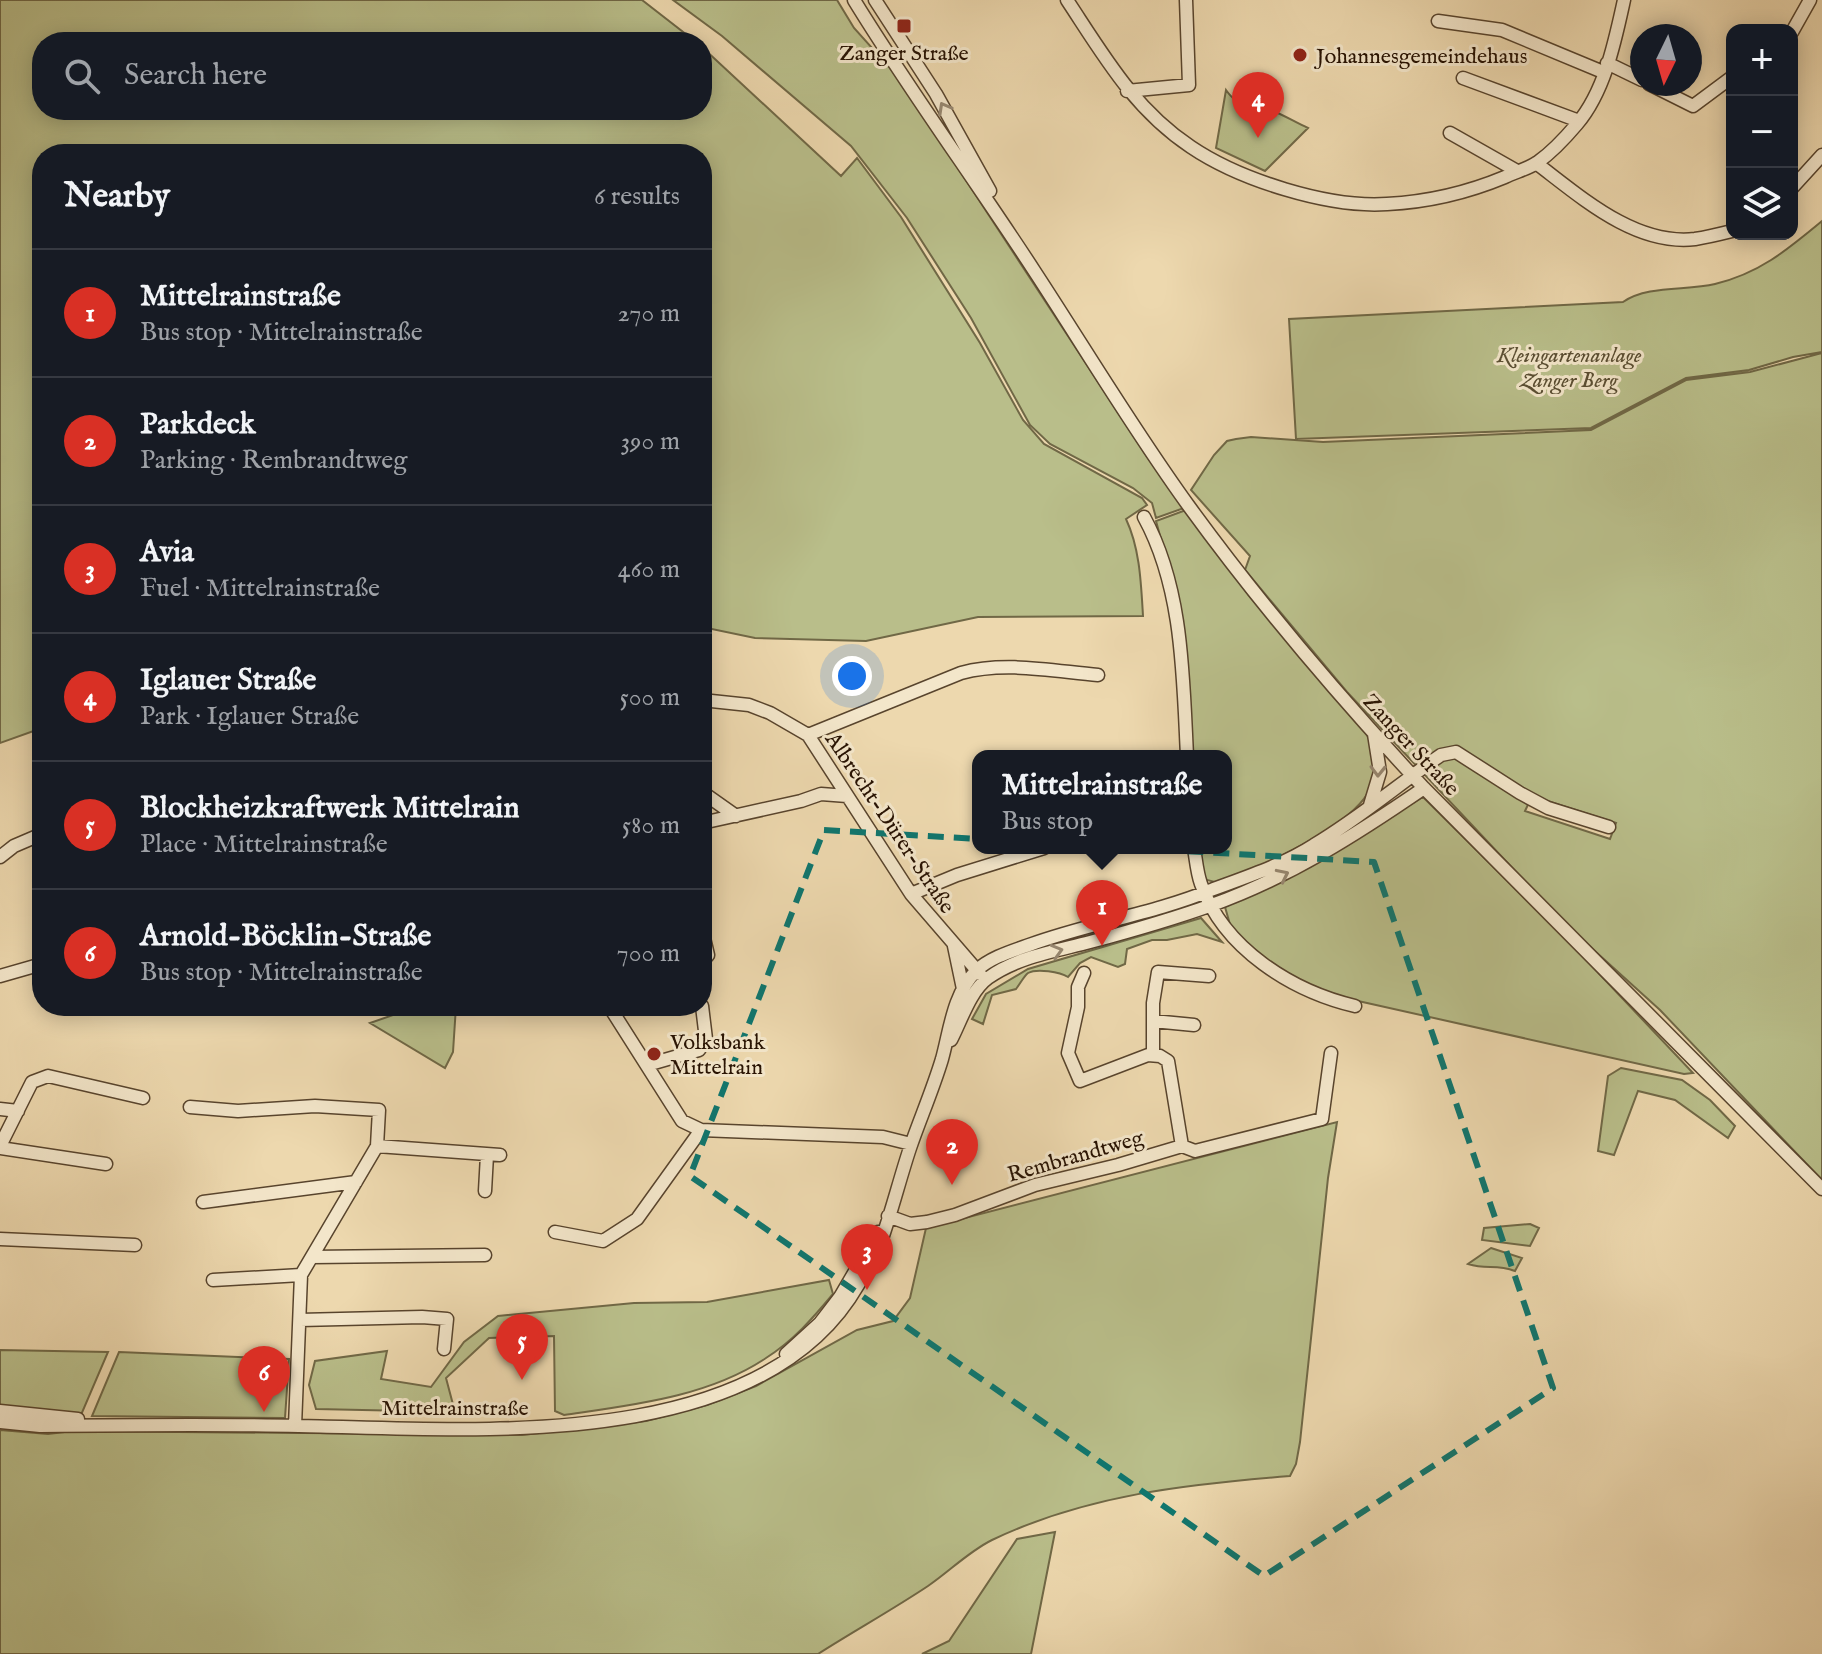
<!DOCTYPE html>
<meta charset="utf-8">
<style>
:root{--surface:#171b24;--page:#20242c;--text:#f1f3f6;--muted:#9ea1a6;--line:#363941;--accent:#d93025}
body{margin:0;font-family:"IM FELL English",serif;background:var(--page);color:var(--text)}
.controls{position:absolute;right:24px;top:24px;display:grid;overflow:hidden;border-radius:16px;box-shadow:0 4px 20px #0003}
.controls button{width:72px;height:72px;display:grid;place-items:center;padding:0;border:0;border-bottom:2px solid var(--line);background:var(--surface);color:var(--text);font:40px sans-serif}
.compass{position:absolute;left:1630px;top:24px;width:72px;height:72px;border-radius:50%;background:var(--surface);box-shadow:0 4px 20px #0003;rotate:185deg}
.you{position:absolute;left:852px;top:676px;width:28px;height:28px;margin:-20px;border:6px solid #fff;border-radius:50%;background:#1a73e8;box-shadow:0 0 0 12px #1a73e833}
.badge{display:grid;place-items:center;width:52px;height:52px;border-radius:50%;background:var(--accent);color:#fff;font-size:26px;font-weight:700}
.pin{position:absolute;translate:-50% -66px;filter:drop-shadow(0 2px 4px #0008)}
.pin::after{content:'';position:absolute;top:42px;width:28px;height:24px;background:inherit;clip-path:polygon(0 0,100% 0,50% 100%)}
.popup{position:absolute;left:972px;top:750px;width:260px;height:104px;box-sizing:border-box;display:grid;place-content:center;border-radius:16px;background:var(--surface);filter:drop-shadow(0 2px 6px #0005);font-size:26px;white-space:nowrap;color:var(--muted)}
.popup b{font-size:30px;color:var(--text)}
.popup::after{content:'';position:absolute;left:50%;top:100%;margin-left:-16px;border:16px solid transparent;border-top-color:var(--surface)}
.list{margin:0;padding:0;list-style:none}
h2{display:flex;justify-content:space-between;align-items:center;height:104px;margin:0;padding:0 32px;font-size:34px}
h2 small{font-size:26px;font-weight:400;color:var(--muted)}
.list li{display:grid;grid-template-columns:52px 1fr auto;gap:24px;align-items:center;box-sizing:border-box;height:128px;padding:0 32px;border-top:2px solid var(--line)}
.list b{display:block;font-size:30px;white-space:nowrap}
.list p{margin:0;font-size:26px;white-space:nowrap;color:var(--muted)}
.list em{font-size:26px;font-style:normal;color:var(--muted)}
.icon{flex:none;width:44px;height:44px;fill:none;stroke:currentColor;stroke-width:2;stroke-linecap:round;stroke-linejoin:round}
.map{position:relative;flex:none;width:1822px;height:1654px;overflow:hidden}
.search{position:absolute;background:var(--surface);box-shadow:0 4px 20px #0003;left:32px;top:32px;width:680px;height:88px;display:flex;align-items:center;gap:20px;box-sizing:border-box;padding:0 28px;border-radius:32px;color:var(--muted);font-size:30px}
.panel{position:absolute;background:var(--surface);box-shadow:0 4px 20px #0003;left:32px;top:144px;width:680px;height:872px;border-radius:32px}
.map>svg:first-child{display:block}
.green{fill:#b9be8a;stroke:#706846;stroke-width:2;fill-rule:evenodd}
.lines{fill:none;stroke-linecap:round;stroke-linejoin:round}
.minor-casing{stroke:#58442d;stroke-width:15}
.minor{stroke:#f3e6ca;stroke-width:12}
.oneway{stroke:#978770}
.marked{fill:none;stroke:#0f766e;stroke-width:6;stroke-dasharray:16 10;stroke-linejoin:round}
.poi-dot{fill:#8f2418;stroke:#f3e6ca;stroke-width:3}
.labels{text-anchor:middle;stroke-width:6;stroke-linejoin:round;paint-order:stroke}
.poi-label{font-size:22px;fill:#271202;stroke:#f3e6ca;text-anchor:start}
.park-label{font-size:22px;font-style:italic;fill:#5a4e32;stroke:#f3e6ca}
.street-label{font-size:22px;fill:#271202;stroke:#f3e6ca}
</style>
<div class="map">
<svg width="1822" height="1654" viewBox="0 0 1822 1654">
<rect width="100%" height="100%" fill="#edd8ae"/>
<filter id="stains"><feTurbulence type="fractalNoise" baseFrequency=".0025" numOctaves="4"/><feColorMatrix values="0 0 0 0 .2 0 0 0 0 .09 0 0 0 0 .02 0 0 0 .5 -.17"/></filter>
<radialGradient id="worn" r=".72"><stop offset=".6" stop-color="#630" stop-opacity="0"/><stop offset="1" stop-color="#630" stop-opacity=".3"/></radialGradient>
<!-- green -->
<path class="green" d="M 0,0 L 642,0 L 696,42 L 42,42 L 42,110 L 702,110 L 702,47 L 841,176 L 857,158 L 901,217 L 980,343 L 1023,420 L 1044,444 L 1142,498 L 1147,505 L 1126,519 C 1140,549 1141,583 1143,616 L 978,617 L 866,641 L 755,638 L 702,627 L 702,154 L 42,154 L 42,728 L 0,743 Z
M 673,0 L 837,0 L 854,28 L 899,78 L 1146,455 L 1184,508 L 1156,518 L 1152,503 L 1133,488 L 1050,444 L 1030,425 L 971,318 L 907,218 L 851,146 L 722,36 Z
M 1226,90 C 1237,106 1244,102 1259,106 C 1276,110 1292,121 1308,128 L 1265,171 L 1216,148 Z
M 1822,221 L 1822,352 L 1793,357 L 1749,370 L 1686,378 L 1591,428 L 1296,439 L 1289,319 L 1623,302 C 1648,285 1686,291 1715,284 C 1760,273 1787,250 1822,221 Z
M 1822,353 L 1822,1180 L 1660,1010 L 1565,924 L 1347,692 L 1245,570 L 1250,556 L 1191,490 L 1214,455 L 1227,441 L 1236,439 L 1251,437 L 1323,442 L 1591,430 L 1686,380 L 1750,372 ZM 1532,796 L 1616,823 L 1610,839 L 1525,811 Z
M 1186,510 L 1248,594 L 1366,733 C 1375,750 1379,769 1371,787 C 1354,828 1262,864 1222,884 L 1207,880 L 1199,869 L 1195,848 L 1226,848 L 1226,756 L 1187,756 L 1169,569 L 1156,521 Z
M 1423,797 L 1571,944 L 1693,1073 L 1684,1074 L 1318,992 L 1273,966 L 1231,928 L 1225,907 L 1315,862 Z
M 1201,918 L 1222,942 L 1197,934 L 1167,940 L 1152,940 L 1127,949 L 1125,964 L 1118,967 L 1091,957 L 1080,963 L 1068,977 C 1060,972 1037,968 1028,973 C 1024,976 1020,984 1016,989 L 992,995 L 983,1024 L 972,1019 L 986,994 L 1028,969 Z
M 419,1006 L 456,1006 L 453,1052 L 445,1068 L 370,1023 Z
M 1621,1068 L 1682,1080 L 1710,1100 L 1735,1126 L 1728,1138 L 1675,1100 L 1638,1091 L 1614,1155 L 1598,1151 L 1608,1076 Z
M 1337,1122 L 1328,1178 L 1300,1442 L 1296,1464 L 1290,1476 C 1188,1484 1086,1495 992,1540 C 968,1552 950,1571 928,1586 C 892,1610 854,1631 818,1654 L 0,1654 L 0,1430 L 48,1434 L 73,1431 L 522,1435 L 646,1421 L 707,1405 L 756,1386 L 857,1330 L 893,1321 L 910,1298 L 926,1228 Z
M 1530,1224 L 1539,1228 L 1530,1246 L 1482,1240 L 1484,1228 Z
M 1491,1248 L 1522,1258 L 1515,1271 C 1495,1264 1487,1270 1468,1264 Z
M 829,1280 L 833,1294 C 813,1318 793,1341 766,1358 C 708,1397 632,1405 564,1415 L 555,1411 L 554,1336 L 489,1338 L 446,1378 L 455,1412 L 316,1409 L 309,1385 L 315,1361 L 387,1351 L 381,1379 L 431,1387 L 464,1342 L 498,1316 L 634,1303 L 707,1302 Z
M 0,1350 L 108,1352 L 81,1415 L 0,1408 Z
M 119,1352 L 289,1359 L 285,1418 L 92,1416 Z
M 1055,1532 L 1031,1654 L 922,1654 L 949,1641 L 1017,1539 Z"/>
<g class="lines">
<!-- minor casing -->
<g class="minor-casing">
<path id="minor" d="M 854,0 C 911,93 976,181 1035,272 C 1086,350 1133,429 1188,505 C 1260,604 1340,698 1424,788 L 1822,1189
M 875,0 L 936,94 L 990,191
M 1067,0 C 1104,56 1134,109 1191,147 C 1240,180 1328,208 1387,204 C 1427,202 1469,192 1505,177 C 1515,172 1528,169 1538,162 C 1552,152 1566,137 1577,124 C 1605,91 1615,41 1624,0
M 1438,21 L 1502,30 L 1603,72
M 1792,32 L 1810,0
M 1607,63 L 1642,80
M 1463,78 L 1579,121
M 1649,84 L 1693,106 L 1732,77
M 1127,91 L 1189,85 L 1186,0
M 1450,133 L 1517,171
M 1536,163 C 1581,197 1635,246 1695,239 C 1708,237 1720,234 1732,231
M 1792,188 L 1822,155
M 1144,517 C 1183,588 1183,676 1187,756
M 702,700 L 749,705 L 770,713 L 808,735 L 911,894 L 980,974
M 808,735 L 961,673 C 1005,661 1053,671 1098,675
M 702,792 L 736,816
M 1370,805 L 1380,772 L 1374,734
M 702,823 L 801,801 L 821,794 L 847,796
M 1194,848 C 1196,860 1197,873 1201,884 C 1224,949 1292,991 1355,1006
M 0,857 L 14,846 L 42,834
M 911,894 L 957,875 L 1044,848
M 954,946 L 963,989
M 702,962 L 708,955 L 704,938
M 0,976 L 42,964
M 609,1006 L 682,1121 L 701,1130
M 1153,1021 L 1194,1025
M 951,1040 C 961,1021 970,991 988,978 C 1017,957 1056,951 1090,942 C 1131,931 1173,919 1212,905 C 1290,877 1357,834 1424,788
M 1153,1055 L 1153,1003 L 1158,972 L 1209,976
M 647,1065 L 699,1050 L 706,1039 L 702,1006
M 190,1107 L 238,1111 L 315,1106 L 379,1110 L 377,1146 L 301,1275 L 295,1426
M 0,1109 L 18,1111
M 0,1146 L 32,1082 L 48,1076 L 143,1098
M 377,1146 L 500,1155
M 1182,1146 L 1195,1151 L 1322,1119 L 1331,1053
M 0,1148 L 106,1164
M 485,1191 L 487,1155
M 203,1202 L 356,1182
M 888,1216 L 910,1224 L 927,1222 L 955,1215 L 1035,1185 L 1118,1165 L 1182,1146 L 1168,1061 L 1160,1056 L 1148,1055 L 1080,1081 L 1068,1053 L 1078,1007 L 1078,987 L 1084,973
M 555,1232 L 603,1241 L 637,1219 L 701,1130 L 883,1137 L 911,1144
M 0,1239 L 135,1245
M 312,1257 L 485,1255
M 213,1280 L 301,1275
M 300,1320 L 422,1317 L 447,1319 L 444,1349
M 786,1354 L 820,1323 L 840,1297 L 878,1232
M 0,1411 L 78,1419
M 0,1422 L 40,1426 C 126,1425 213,1424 299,1426 C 468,1429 760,1456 858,1285 C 865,1273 874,1261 879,1247 C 891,1215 899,1181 910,1148 C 920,1119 933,1089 942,1059 C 950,1030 953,994 976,971 C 989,958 1012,951 1029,945 C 1089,923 1153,914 1211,890 C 1246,877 1283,865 1314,845 C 1358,819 1399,784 1441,755 L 1456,752 L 1520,793 L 1548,808 L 1609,827"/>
</g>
<!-- minor -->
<use href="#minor" class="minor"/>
</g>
<!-- one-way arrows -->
<defs><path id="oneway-chevron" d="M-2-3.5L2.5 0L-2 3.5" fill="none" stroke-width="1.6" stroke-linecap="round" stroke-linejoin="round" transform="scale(2)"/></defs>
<g class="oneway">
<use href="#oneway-chevron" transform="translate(944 108) rotate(-119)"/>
<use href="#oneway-chevron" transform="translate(1378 771) rotate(91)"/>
<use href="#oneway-chevron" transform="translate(1283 875) rotate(-26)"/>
<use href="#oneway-chevron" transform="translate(1057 951) rotate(-16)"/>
</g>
<!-- marked area -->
<path class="marked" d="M 824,830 L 1374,862 L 1553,1388 L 1264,1576 L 690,1176 Z"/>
<!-- markers -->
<g class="poi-dot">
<rect x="896" y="18" width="16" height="16" rx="4"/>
<circle cx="1300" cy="55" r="8"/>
<circle cx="654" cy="1054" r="8"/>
</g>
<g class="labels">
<!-- poi labels -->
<g class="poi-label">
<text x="904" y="60" text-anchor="middle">Zanger Straße</text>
<text x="1316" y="63">Johannesgemeindehaus</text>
<text x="670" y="1049">Volksbank<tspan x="670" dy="25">Mittelrain</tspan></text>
</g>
<!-- park labels -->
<g class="park-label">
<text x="1569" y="362">Kleingartenanlage<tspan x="1569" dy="25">Zanger Berg</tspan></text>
</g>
<!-- street labels -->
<g class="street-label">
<text transform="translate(1412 744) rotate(47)" y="8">Zanger Straße</text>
<text transform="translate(891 822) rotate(56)" y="8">Albrecht-Dürer-Straße</text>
<text transform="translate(1075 1155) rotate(-16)" y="8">Rembrandtweg</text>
<text x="455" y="1415">Mittelrainstraße</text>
</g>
</g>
<rect width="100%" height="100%" filter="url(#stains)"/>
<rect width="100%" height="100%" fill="url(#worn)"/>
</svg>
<div class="controls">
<button>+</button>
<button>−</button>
<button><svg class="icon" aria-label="layers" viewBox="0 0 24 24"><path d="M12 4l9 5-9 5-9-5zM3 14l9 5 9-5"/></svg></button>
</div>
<svg class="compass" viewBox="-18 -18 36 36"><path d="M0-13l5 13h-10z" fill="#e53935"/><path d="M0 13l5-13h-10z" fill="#9ea1a6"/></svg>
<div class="you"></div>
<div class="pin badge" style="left:1102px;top:946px">1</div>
<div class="popup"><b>Mittelrainstraße</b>Bus stop</div>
<div class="pin badge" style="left:952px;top:1185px">2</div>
<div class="pin badge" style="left:867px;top:1290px">3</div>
<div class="pin badge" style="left:1258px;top:138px">4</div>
<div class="pin badge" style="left:522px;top:1380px">5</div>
<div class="pin badge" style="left:264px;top:1412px">6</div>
<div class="search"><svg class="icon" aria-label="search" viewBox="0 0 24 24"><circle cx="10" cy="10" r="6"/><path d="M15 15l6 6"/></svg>Search here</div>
<section class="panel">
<h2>Nearby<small>6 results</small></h2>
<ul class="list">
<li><span class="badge">1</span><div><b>Mittelrainstraße</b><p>Bus stop · Mittelrainstraße</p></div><em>270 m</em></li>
<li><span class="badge">2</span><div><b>Parkdeck</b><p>Parking · Rembrandtweg</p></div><em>390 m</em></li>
<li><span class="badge">3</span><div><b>Avia</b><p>Fuel · Mittelrainstraße</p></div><em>460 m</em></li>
<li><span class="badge">4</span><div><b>Iglauer Straße</b><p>Park · Iglauer Straße</p></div><em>500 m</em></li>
<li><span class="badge">5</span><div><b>Blockheizkraftwerk Mittelrain</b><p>Place · Mittelrainstraße</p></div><em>580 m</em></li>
<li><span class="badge">6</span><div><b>Arnold-Böcklin-Straße</b><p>Bus stop · Mittelrainstraße</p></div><em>700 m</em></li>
</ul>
</section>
</div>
